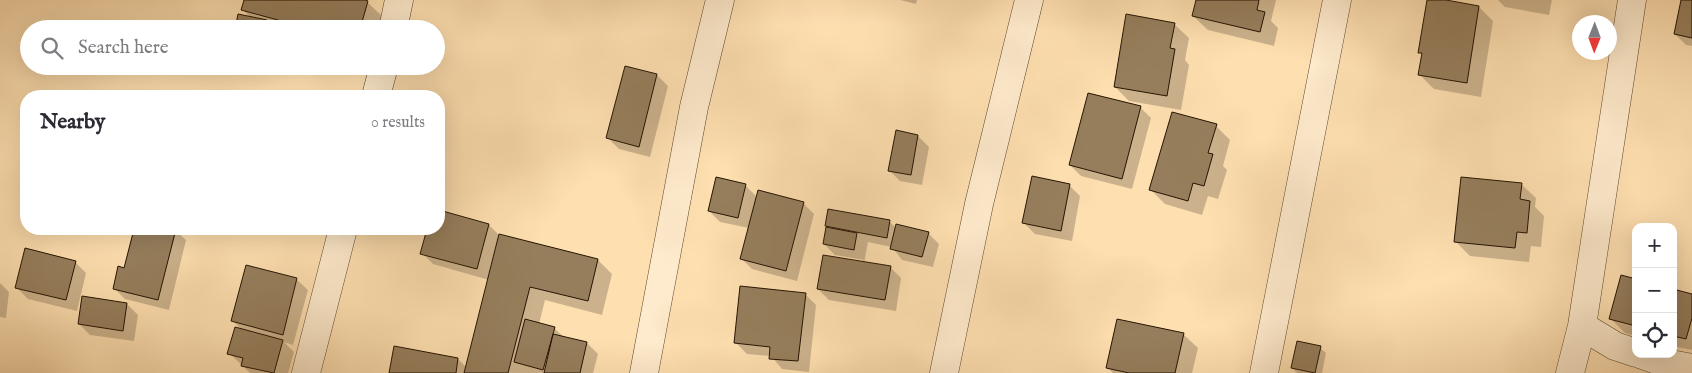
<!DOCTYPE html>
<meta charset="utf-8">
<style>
:root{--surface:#fff;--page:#f7f7f7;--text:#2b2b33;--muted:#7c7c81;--line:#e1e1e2}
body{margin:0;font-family:"IM FELL English",serif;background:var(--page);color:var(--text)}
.controls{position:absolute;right:15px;bottom:15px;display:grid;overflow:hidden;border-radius:10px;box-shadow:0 5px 20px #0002}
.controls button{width:45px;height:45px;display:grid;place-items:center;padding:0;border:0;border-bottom:1px solid var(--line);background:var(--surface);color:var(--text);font:25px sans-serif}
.compass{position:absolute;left:1572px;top:15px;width:45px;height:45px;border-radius:50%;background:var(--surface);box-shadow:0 5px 20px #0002;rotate:181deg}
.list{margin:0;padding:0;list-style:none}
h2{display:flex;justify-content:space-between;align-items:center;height:65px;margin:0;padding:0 20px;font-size:21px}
h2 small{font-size:16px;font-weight:400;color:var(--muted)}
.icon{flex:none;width:28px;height:28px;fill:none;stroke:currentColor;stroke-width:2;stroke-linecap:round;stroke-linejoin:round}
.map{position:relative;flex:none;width:1692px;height:373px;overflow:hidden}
.search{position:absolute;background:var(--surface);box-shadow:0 5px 20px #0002;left:20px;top:20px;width:425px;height:55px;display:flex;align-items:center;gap:12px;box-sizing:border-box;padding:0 18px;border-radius:28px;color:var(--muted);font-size:19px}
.panel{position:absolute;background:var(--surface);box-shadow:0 5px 20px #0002;left:20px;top:90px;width:425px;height:145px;border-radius:20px}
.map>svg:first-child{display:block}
.shadow{fill:#0003}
.building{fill:#967e5c;stroke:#251402}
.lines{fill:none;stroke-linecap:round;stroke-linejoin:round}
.minor-casing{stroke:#5b472e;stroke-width:29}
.minor{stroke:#feeacc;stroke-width:28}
</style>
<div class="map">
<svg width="1692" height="373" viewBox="0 0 1692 373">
<rect width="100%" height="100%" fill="#fedfb0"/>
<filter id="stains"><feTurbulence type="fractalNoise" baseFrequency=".004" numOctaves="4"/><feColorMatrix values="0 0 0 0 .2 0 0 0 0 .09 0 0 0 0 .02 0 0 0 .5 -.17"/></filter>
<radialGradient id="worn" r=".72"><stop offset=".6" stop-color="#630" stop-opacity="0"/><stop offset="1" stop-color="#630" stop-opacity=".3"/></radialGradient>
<!-- shadow -->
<path class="shadow" d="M 245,0 L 360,0 L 367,2 L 382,16 L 378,29 L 236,29 L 252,19 L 243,10 Z
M 900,0 L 917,0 L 916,4 Z
M 1197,0 L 1276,0 L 1271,21 L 1278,28 L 1274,46 L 1208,30 L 1193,16 Z
M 1428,0 L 1479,7 L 1493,21 L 1481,97 L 1434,89 L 1420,75 L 1423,56 L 1420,52 Z
M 1498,0 L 1552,0 L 1549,15 L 1505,7 Z
M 1682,0 L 1692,0 L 1692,46 L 1686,45 L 1675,34 Z
M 1174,24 L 1189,38 L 1185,60 L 1189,65 L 1181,110 L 1129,101 L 1115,87 Z
M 250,66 L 270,66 L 269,70 Z
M 626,67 L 657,75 L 668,86 L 650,157 L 619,149 L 608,138 Z
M 1140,107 L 1151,118 L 1132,189 L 1081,176 L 1070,165 Z
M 1216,126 L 1230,140 L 1223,166 L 1227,170 L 1218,199 L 1208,196 L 1202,215 L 1165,204 L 1150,189 Z
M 918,136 L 929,147 L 922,185 L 900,181 L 889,170 Z
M 1521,184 L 1536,198 L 1535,207 L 1544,216 L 1541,247 L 1531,246 L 1529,262 L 1470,256 L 1456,242 Z
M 745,185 L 757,197 L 803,203 L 814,214 L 797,281 L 752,269 L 741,258 L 749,228 L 720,222 L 709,211 Z
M 1069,185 L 1080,196 L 1072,241 L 1035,234 L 1024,223 Z
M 439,211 L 489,225 L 499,235 L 598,260 L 612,274 L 602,315 L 545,300 L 539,324 L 554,328 L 565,338 L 587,343 L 598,354 L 593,373 L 391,373 L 458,359 L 467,368 L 489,280 L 433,264 L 422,253 L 428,229 L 439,229 Z
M 829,211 L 889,221 L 896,228 L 928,233 L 939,244 L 933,267 L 902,260 L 892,247 L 868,242 L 864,263 L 890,267 L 901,278 L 896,311 L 829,300 L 818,289 L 864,260 L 835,255 L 824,244 Z
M 135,229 L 174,229 L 186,240 L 169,310 L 125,299 L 114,288 L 125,269 Z
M 75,262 L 86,273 L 77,311 L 28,299 L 17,288 Z
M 297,280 L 308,290 L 293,345 L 284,342 L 294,352 L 288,373 L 250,373 L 229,353 L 242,330 L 233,321 Z
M 1636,280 L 1636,336 L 1625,333 L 1611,319 Z
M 0,283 L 9,292 L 6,318 L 0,317 Z
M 1673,290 L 1692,295 L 1692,350 L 1673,346 Z
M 805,294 L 816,305 L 809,372 L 782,369 L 771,356 L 747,354 L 736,343 Z
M 83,298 L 127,304 L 138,315 L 134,341 L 90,335 L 79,324 Z
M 1183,334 L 1198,348 L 1192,373 L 1113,373 L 1108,368 Z
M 1320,348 L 1326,353 L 1322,373 L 1297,373 L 1292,368 Z"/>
<!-- building -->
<path class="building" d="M 244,0 L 365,0 L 368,1 L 360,29 L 311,29 L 241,10 Z
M 1196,0 L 1259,0 L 1257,10 L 1265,12 L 1260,32 L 1192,16 Z
M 1427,0 L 1446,0 L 1479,6 L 1467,83 L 1418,75 L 1422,53 L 1418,53 Z
M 1681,0 L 1692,0 L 1692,38 L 1674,34 Z
M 238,14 L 267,20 L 265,29 L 235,29 Z
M 1126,14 L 1175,23 L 1170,48 L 1175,49 L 1167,96 L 1114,87 Z
M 625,66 L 657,74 L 639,147 L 606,138 Z
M 1088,93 L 1141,106 L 1122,179 L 1069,165 Z
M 1172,112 L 1217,124 L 1208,153 L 1213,154 L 1204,186 L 1193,183 L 1188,201 L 1149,190 Z
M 896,130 L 918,135 L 911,175 L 888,171 Z
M 1032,176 L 1070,184 L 1061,231 L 1022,223 Z
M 716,177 L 746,184 L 738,218 L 708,211 Z
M 1461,177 L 1522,183 L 1520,199 L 1530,201 L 1527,233 L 1517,232 L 1515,248 L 1454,242 Z
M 758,190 L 804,202 L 786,271 L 740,259 Z
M 828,209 L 890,220 L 887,238 L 825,226 Z
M 439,210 L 489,224 L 477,269 L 420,254 L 427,229 L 439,229 Z
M 896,224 L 929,232 L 922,257 L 890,249 Z
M 826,227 L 857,233 L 854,250 L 823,244 Z
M 134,229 L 176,229 L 158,300 L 113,289 L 118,266 L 124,268 Z
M 499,234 L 598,259 L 588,301 L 530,287 L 508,373 L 464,373 Z
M 25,248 L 76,261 L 66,300 L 15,288 Z
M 823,255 L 891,266 L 885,300 L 817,289 Z
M 246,265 L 297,278 L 283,335 L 231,321 Z
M 1621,275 L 1636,279 L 1636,326 L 1609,319 Z
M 740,286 L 806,293 L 798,361 L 769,359 L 770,347 L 734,343 Z
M 1673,289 L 1692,294 L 1692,318 L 1686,339 L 1673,336 Z
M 82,296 L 127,303 L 123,331 L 78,324 Z
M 525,319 L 555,327 L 543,370 L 514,362 Z
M 1117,319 L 1184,333 L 1175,373 L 1129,373 L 1106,368 Z
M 235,327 L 283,340 L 274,373 L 241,366 L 243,358 L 227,354 Z
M 553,334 L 587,342 L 580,373 L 544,373 Z
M 1297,341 L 1321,346 L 1315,373 L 1291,368 Z
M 394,346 L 458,358 L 456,373 L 389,373 Z"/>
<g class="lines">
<!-- minor casing -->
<g class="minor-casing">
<path id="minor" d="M 393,29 L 399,0
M 376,96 L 384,66
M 1582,326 L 1615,346 L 1636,353
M 1640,354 L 1665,363 L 1692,368
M 306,373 L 343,229
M 644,373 L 694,107 L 720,0
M 944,373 L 979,204 L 1029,0
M 1264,373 L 1337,0
M 1570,373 L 1582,326 L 1632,0"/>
</g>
<!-- minor -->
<use href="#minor" class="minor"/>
</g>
<rect width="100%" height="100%" filter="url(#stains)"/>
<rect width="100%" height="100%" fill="url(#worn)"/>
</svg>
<div class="controls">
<button>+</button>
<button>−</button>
<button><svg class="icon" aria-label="locate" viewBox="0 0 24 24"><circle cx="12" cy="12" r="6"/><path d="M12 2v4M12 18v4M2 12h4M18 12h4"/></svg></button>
</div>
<svg class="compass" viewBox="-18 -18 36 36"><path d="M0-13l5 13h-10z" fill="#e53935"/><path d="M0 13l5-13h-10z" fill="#7c7c81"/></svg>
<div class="search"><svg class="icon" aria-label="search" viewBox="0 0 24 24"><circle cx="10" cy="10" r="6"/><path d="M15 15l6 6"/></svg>Search here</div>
<section class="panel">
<h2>Nearby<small>0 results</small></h2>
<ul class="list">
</ul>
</section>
</div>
